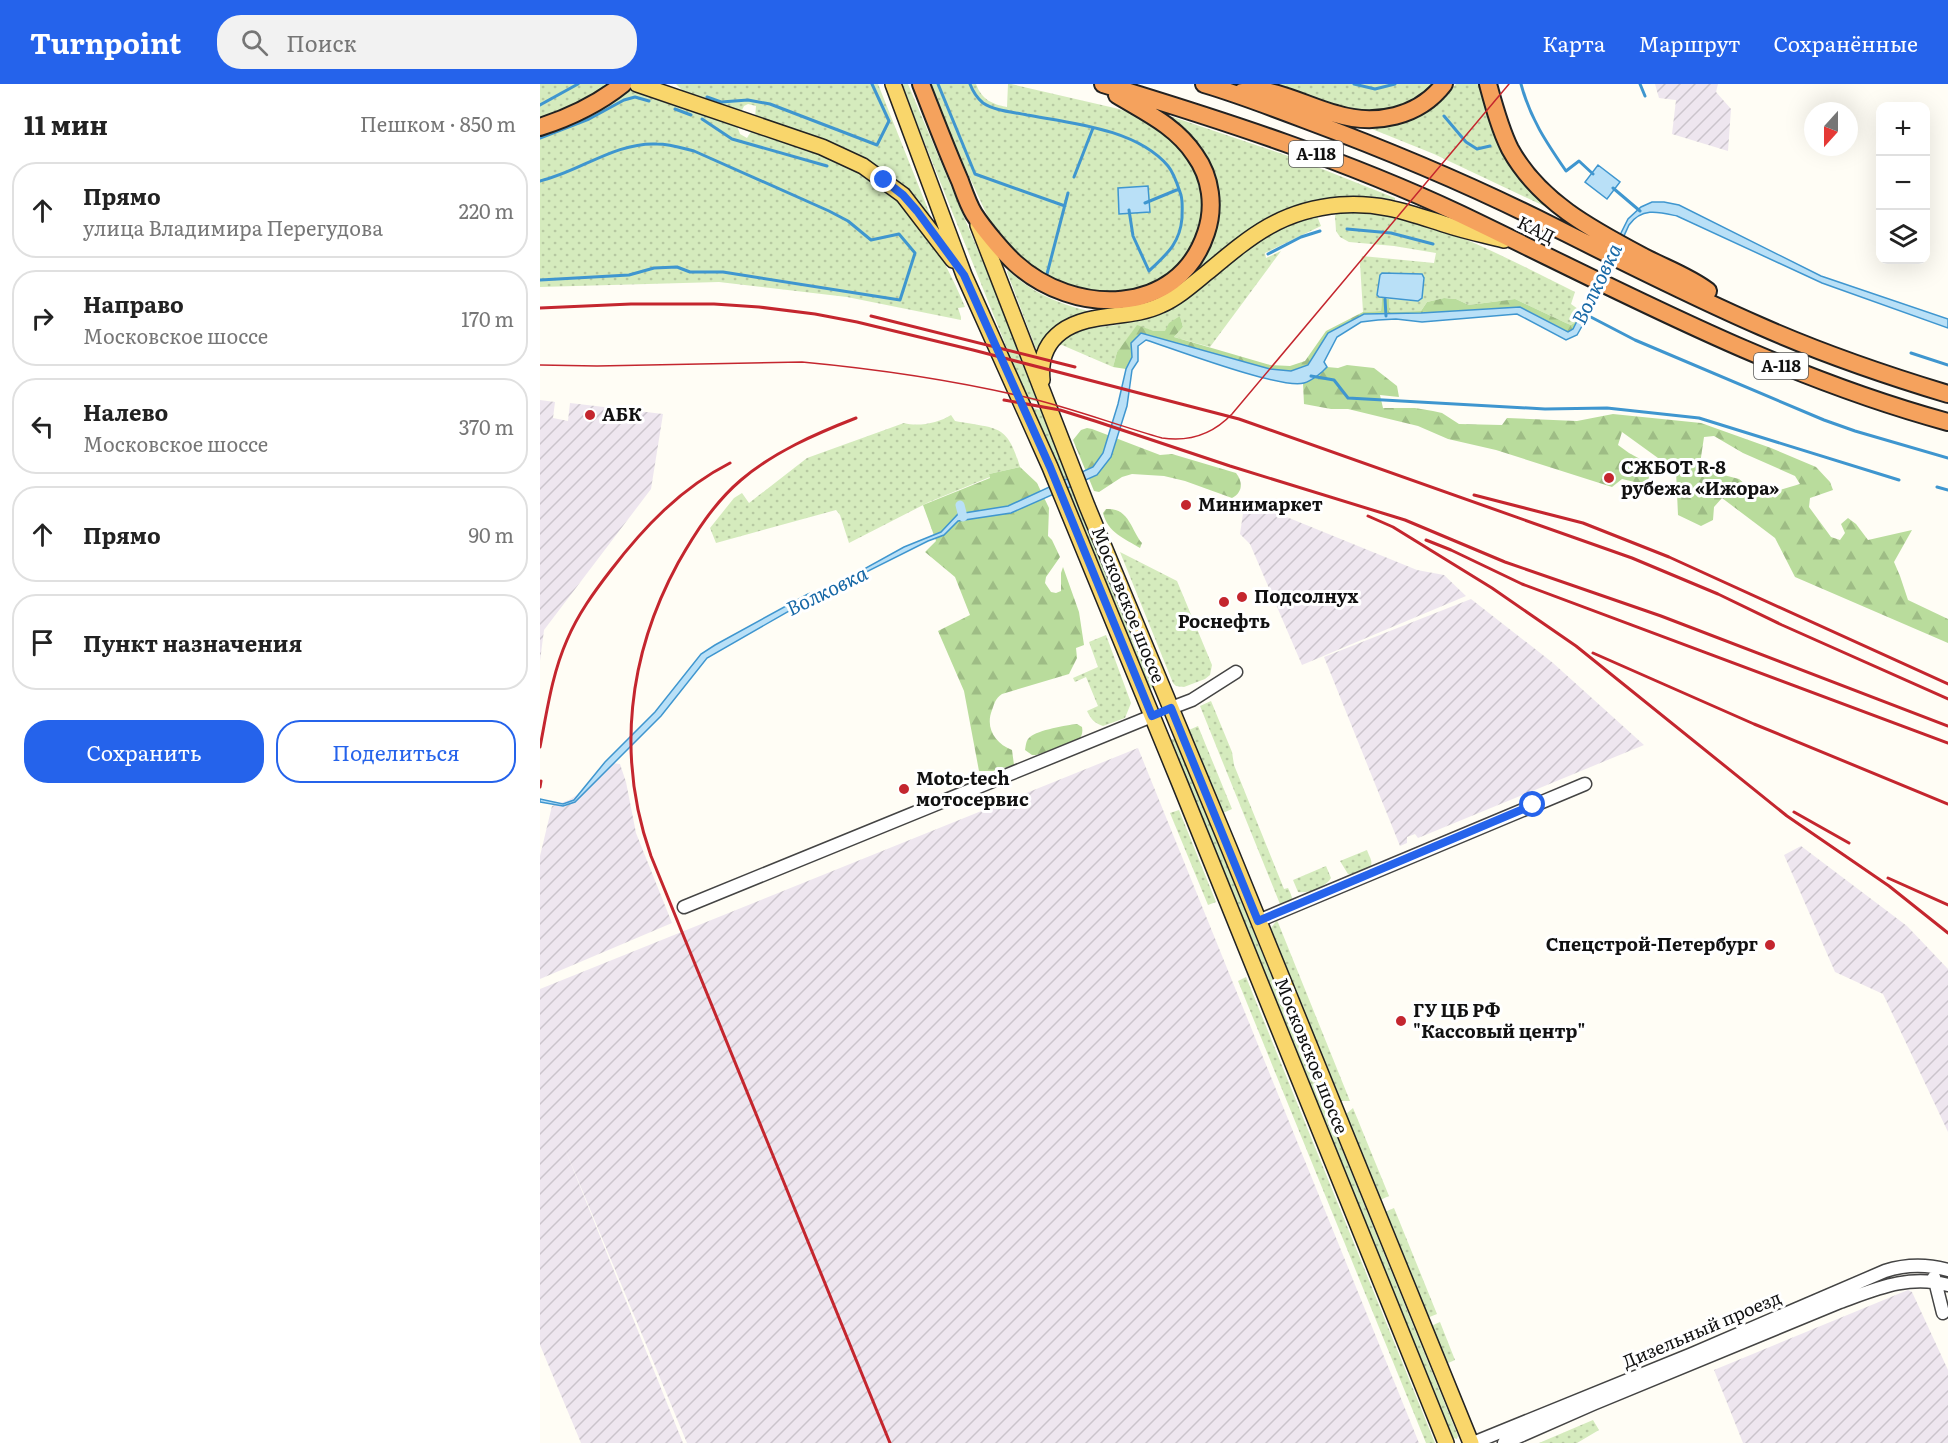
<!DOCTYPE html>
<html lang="ru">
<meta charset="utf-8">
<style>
:root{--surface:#fff;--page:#f2f2f2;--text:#222;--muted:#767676;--line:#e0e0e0;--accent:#2563eb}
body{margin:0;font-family:Literata,serif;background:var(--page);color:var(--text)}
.controls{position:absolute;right:18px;top:18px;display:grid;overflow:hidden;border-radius:12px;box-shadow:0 6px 24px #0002}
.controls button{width:54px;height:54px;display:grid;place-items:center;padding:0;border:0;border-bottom:2px solid var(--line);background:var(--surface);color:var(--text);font:30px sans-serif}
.compass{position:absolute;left:1264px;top:18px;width:54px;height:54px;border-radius:50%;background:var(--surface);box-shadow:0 6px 24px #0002;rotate:201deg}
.stop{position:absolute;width:18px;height:18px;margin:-14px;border:4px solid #2563eb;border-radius:50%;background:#fff}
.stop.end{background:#2563eb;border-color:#fff;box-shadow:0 2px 6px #0008}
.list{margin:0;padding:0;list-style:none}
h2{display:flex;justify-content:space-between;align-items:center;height:78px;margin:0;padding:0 24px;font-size:26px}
h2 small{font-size:20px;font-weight:400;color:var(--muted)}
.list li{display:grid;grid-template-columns:39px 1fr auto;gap:18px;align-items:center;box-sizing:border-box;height:96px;margin:0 12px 12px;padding:0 12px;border:2px solid var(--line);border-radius:24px}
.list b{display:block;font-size:22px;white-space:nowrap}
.list p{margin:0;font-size:20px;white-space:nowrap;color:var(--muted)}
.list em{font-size:20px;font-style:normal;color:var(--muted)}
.actions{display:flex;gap:12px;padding:18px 24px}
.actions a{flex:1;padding:14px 0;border:2px solid var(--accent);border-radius:24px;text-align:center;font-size:21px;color:var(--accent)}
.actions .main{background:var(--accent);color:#fff}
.icon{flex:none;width:33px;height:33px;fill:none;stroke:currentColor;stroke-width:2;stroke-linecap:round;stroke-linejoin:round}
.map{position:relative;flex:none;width:1408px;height:1359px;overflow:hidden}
header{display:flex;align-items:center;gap:36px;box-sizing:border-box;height:84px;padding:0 30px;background:var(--accent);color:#fff}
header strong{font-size:28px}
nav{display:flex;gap:33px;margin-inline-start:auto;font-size:21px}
.search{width:420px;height:54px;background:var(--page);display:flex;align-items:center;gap:15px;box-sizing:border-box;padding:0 21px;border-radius:24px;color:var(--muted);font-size:22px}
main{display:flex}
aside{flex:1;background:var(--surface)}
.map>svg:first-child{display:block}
.industrial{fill:url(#industrial-furrows)}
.grass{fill:url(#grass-dots)}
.forest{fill:url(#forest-firs);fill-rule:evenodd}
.water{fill:#b9e0f7;stroke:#3f96cf;stroke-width:1.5}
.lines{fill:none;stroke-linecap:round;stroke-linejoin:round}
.stream{stroke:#3f96cf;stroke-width:3}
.canal{stroke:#b9e0f7;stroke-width:9}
.minor-casing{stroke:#444;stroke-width:15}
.major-casing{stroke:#222;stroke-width:18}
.highway-casing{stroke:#222;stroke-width:20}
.minor{stroke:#fff;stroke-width:12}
.major{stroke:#f9d66b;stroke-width:15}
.highway{stroke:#f5a25d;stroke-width:16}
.tram{stroke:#c4262e;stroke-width:1.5}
.rail{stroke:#c4262e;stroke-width:3}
.route{stroke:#2563eb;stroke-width:8}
.poi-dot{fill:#c4262e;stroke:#fff;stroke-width:2}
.labels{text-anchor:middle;stroke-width:6;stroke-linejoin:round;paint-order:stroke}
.shield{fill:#fff;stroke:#585858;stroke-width:1.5}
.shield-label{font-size:16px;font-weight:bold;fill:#111}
.street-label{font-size:18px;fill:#111;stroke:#fff}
.poi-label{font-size:18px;font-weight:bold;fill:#111;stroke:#fff;text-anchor:start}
.water-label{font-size:20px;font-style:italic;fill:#1768a6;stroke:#fff}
</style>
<header>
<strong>Turnpoint</strong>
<div class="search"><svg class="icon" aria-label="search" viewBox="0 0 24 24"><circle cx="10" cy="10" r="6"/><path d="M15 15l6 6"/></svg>Поиск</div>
<nav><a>Карта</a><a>Маршрут</a><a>Сохранённые</a></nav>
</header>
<main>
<aside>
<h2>11 мин<small>Пешком · 850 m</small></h2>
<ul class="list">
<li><svg class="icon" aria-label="ahead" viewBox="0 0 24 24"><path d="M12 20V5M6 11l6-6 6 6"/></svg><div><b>Прямо</b><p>улица Владимира Перегудова</p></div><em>220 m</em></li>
<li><svg class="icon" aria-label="right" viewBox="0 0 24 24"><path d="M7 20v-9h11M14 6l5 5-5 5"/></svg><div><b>Направо</b><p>Московское шоссе</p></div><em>170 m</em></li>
<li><svg class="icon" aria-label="left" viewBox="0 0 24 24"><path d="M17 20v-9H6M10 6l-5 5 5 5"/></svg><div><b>Налево</b><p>Московское шоссе</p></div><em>370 m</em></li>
<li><svg class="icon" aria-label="ahead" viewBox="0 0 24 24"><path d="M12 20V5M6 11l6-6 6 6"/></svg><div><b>Прямо</b></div><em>90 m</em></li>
<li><svg class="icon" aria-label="arrive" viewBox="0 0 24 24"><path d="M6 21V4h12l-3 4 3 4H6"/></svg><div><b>Пункт назначения</b></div></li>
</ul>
<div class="actions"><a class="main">Сохранить</a><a>Поделиться</a></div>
</aside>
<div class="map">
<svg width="1408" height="1359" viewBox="0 0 1408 1359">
<defs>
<pattern id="industrial-furrows" width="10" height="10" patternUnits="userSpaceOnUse" patternTransform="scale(1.5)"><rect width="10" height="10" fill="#eee6ef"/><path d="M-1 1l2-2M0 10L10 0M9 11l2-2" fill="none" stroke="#cbc4cc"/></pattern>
<pattern id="grass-dots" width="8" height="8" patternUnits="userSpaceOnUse" patternTransform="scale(1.5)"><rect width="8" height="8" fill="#d5ebbd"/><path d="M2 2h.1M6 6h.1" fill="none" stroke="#b6c8a1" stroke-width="1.8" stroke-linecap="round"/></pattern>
<pattern id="forest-firs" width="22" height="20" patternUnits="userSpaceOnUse" patternTransform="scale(1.5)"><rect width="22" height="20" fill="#b9dc9c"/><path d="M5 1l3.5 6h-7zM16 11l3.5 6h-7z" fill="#9ebc85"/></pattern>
</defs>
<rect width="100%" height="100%" fill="#fffdf5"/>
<!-- industrial -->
<path class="industrial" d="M 1115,0 L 1178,0 L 1176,8 L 1191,25 L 1188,67 L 1132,50 L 1136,16 L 1119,14 Z
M 0,316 L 15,318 L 13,334 L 28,337 L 30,319 L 123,330 L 111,405 L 4,546 L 0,577 Z
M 705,416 L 877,486 L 904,491 L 926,512 L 762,581 L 710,460 L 700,450 Z
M 931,515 L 1013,579 L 1104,661 L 878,754 L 875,750 L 867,753 L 867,759 L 860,762 L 784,573 Z
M 598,664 L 879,1359 L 147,1359 L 23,1060 L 143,1359 L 41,1359 L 0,1261 L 0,905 Z
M 72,679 L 80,680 L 86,698 L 96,749 L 132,839 L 0,895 L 0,772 L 12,722 L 29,716 L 51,702 Z
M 1261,762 L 1367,842 L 1408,885 L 1408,1048 L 1343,910 L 1295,888 L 1244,771 Z
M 1368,1206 L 1372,1208 L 1408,1286 L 1408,1359 L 1203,1359 L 1174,1286 Z"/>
<!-- grass -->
<path class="grass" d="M 0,0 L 75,0 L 0,38 Z
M 136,0 L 338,0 L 393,138 L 371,111 L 215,34 L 216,22 L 208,20 L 204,22 L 200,30 L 147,11 Z
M 361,0 L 368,0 L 472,247 L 499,318 L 489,316 L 478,292 Z
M 390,0 L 436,0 C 442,16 452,20 467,23 L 468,0 L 471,0 L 579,25 L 599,32 L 622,45 L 640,63 L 654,80 L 662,97 L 665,132 L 651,173 L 606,208 L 550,210 L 487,185 L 453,144 L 422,77 Z
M 721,0 L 899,0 L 879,18 L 826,31 Z
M 916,0 L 944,0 L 952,26 L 1017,128 L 894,70 L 827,43 C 870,37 887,35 916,0 Z
M 90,6 L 147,26 L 197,42 L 200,50 L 207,54 L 212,46 C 257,62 303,75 343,103 C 380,128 408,182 425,223 L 418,224 L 421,233 L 421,236 L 307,213 L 179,198 L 0,203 L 0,50 L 51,31 Z
M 630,32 L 757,75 L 855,114 L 855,117 L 771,121 L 650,196 L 668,164 L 673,145 L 674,111 L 629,33 Z
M 815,128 C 828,129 843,128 856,131 C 916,146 980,181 1035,208 L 1031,220 L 1038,225 L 1040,229 L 1037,237 L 1031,241 L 1026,239 L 975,215 L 929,221 L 916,215 L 904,214 L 887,218 L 881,227 L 848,228 L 849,215 L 878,217 L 839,213 L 842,214 L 841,227 L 823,228 L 820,179 L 822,172 L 894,179 L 896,169 L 854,162 L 809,158 L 800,153 L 796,147 L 795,132 L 797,129 Z
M 777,132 L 781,142 L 725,169 L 726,174 L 741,167 L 670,263 L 634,253 L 643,243 L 640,232 L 626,247 L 614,247 L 597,242 L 577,268 L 573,283 L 522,261 L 516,262 L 525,252 L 536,246 L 576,241 L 607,233 L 735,146 L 758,136 Z
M 468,186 C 494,211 524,222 558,229 L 517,242 L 509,248 L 496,265 L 467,188 Z
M 493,324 L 501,326 L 613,603 L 609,605 Z
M 411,331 L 415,337 C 457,345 467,339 480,383 L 449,390 L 450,393 L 389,418 L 309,459 L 300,431 L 296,426 L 176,459 L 170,444 L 194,414 L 202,409 L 209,419 L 267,374 L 364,339 C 378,343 399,339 411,331 Z
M 580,468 L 637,497 L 672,581 L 670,591 L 665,595 L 644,603 L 636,602 L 633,599 Z
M 566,551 L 591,619 L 585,634 L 563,642 C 554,639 551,635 547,627 L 558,622 L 546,593 L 535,598 L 533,594 L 558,583 L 549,558 Z
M 671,617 L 692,668 L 694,681 L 744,805 L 748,804 C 751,810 753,814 752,821 L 742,825 L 660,622 Z
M 658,642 L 692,725 L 683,729 L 649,646 Z
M 635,654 L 918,1352 L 917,1355 L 913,1354 L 630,656 Z
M 639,726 L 676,818 L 668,821 L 630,729 Z
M 827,766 C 828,770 833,777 831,781 C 829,788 814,791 808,790 L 800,777 Z
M 786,782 L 791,794 C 786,803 768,810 758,808 L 753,796 Z
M 737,836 L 810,1017 L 799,1017 L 731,849 L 731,844 Z
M 706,893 L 895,1359 L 886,1359 L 698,897 Z
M 813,1024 L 849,1112 L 840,1116 L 805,1031 Z
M 854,1124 L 897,1230 L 887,1234 L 845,1128 Z
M 900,1238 L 915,1276 L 906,1280 L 891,1242 Z
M 1053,1336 L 1059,1346 L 1037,1359 L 999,1359 Z"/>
<!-- forest -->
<path class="forest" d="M 842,214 L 849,215 L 849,228 L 881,227 L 887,218 L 904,214 L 916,215 L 929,221 L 975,215 L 1026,239 L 1031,241 L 1037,237 L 1033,245 L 1028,248 L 980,223 L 881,229 L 824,230 L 788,249 L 768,281 L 751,287 L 730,285 L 601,249 L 591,259 L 592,273 L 586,285 L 573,283 L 577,268 L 597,241 L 614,247 L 625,247 L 629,239 L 640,232 L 643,243 L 634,253 L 730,281 L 750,282 L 765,277 L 786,247 L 823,228 L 841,227 Z
M 807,281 L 834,284 L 857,302 L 859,313 L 840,311 L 843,324 L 875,324 L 893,327 L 902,329 L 919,340 L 962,341 L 967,334 L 1037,337 L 1073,330 L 1161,339 L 1231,364 L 1276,383 L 1290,398 L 1293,406 L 1270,414 L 1269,423 L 1291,453 L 1300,456 L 1305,449 L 1301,440 L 1308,434 L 1316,440 L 1328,456 L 1372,446 L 1354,478 L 1360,492 L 1368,516 L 1408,535 L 1408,559 L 1255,493 L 1235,454 L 1182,414 L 1174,423 L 1173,436 L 1161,442 L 1138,431 L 1136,387 L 1082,348 L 1078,361 L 1089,369 L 1113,382 L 1108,396 L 1099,399 L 1082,395 L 1072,403 L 956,366 L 908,355 L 878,342 L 808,325 L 791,325 L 764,320 L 763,299 L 784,287 L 787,283 L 798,284 ZM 1174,352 L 1203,369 L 1255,392 L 1260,400 L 1223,411 L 1214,408 L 1199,395 L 1176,389 L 1160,380 L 1164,353 Z
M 547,344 L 552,345 L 620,371 L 632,370 L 696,389 C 703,398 703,408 692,414 L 645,397 L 624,392 L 592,390 L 582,393 L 559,408 L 554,407 L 533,356 L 541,346 Z
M 480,383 L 497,399 L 509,424 L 508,452 L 512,456 L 520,473 L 506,493 L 505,499 L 511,508 L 516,509 L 521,507 L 521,489 L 523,483 L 539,528 L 544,561 L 536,564 L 537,574 L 529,590 L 462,610 C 455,615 455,618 452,626 C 445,644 455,659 472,666 L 474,681 L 453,687 L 439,687 L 424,607 L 398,547 L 430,531 L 415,493 L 385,468 L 396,457 L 383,421 L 450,394 L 449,390 Z
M 566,425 C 589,423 591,446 602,459 L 600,464 C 584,454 568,449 563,429 Z
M 537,640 L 542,643 C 543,649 542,652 538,657 L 496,671 L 492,671 L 485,666 C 486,661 486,656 490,653 C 498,646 527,641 537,640 Z"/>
<!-- water -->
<path class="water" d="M 1058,81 L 1080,98 L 1067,115 L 1045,98 Z
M 608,102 L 610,128 L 579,130 L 578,104 Z
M 1112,118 L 1124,118 L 1139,121 L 1281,192 L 1408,235 L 1408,244 L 1282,199 L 1137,132 C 1119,128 1102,123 1089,141 L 1046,235 L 1037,251 L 1026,256 L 977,230 L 882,238 L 856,235 L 838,236 L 821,238 L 797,253 L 784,278 L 787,283 C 782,289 771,297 764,299 C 742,306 634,265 606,256 L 598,262 L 598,277 L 592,286 L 587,322 L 571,373 L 557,391 L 471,429 L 418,437 L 404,451 L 388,457 L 326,488 L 319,495 L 270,515 L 167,574 L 121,632 L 35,718 L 23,722 L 0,718 L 0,715 L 23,720 L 34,716 L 65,678 L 115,628 L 161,570 L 175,561 L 268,510 L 318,493 L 324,485 L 364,463 L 401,448 L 418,430 L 468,422 L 553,383 L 563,369 L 578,320 L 586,285 L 592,273 L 591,259 L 601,249 L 730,285 L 751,287 L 768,281 L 788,249 L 824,230 L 881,229 L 980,223 L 1028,248 L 1033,245 L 1088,135 L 1101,123 Z
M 842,189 L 882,190 L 884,194 L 882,214 L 878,217 L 839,213 L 837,211 L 840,191 Z"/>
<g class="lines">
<!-- stream -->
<path class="stream" d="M 398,0 L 435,90 L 525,122
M 430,0 C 433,8 436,13 443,19 C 455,27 473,28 487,31 C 531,39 597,45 628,82 C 634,89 638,102 641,111 C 643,119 642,126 642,134 C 640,159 627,170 609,187 L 593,152 L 589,126
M 814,0 L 835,5 L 855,0
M 981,0 C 990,34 1006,58 1026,87 L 1039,77 L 1053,90
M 1100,0 L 1105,12
M 167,13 L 181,18 L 208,16 L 230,20 L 337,61 L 349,37 L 332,0
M 0,21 L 38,0
M 135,25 L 151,31
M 904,32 L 926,58 L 937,65 L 950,62
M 162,35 L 192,55 L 287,82
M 0,54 L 49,35 L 84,16 L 95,13 L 109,17
M 534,93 L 553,44
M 0,97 C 39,88 75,58 117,60 C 130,60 142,64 154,67 L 289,127 L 308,137 L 331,156 L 359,150 L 375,169 L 360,216 L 183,188 L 150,188 L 137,183 L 114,184 L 89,191 L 0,196
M 1073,104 L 1100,127
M 605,119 L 639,105
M 807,145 L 851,149 L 893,160
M 728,170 L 761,153 L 780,147
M 507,190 L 528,109
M 845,215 L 846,232
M 1045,230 L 1095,256 L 1284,336 L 1315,347 L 1408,374
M 1371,269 L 1408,281
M 771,292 L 794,296 L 808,314 L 1005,325 L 1067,324 L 1159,334 L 1359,396
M 1397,403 L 1408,406"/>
<!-- canal -->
<path class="canal" d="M 420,421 L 423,433"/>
<!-- minor casing -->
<g class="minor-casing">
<path id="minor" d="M 631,624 L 652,616 L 696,588
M 144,823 L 612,632
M 718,837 L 1045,700
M 1394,1193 L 1403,1229
M 933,1359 L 1152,1270 L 1345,1187 C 1367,1180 1386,1180 1408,1186
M 964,1359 L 1053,1320 L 1300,1218 C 1336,1205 1369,1190 1408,1201"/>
</g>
<!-- major casing -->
<g class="major-casing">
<path id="major" d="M 97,0 L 282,63 L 323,82 L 363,111 L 413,176
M 353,0 L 424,191 L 510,383 L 640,700 L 906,1359
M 438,141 L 547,422 L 689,764 L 931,1359
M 502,296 C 500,277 505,260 521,248 C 549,227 590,236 621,221 C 639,213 654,199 669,187 C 712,151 742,126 800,121 C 842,118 869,129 907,141 C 925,147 945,151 964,156"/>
</g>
<!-- highway casing -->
<g class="highway-casing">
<path id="highway" d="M 381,0 C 394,33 406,65 420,97 C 424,108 428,120 434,130 C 443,144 463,168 475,179 C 533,232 638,234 666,149 C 675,123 671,93 655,71 C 636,42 605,28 577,11
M 563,0 C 685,37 805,76 920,130 C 1081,207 1235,291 1408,338
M 664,0 C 698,10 732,23 766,36 C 844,65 921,97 996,134 C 1070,171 1144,209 1220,242 C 1281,269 1345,291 1408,310
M 948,0 C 954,22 960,45 970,65 C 999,118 1053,146 1104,173 C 1125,184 1150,193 1168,207
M 702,8 C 711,8 721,6 730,8 C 752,13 774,24 796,30 C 835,42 879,33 904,0
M 0,43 C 31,33 58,20 83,0"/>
</g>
<!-- minor -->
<use href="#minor" class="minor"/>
<!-- major -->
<use href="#major" class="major"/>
<!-- highway -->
<use href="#highway" class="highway"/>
<!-- tram -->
<path class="tram" d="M 0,281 L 57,282 L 262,278 C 337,285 412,296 485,313 C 532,324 576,341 622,354 C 649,358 673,350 692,330 L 969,0"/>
<!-- rail -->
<path class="rail" d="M 0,224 L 91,220 L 174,220 L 219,223 L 275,230 L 317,238 L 433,266 L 699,335 L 1092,474 L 1178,510 L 1242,541 L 1408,615
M 331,232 L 535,283
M 464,316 L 520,326 L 555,337 L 690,382 L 865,436 L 965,478 L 1121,532 L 1408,642
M 316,334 C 275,350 234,368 201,396 C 174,419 155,449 138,479 C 88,571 76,673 111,772 L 350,1359
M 934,411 L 1043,439 L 1129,473 L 1408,600
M 828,432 L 853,443 L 952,504 L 1036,562 L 1247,732 L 1349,802 L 1408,849
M 886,456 L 911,466 L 982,500 L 1408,659
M 1053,569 L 1214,640 L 1408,720
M 0,663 C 7,627 12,590 27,556 C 38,530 54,508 71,486 C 104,443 141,404 190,379
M 0,703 L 1,697
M 1254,728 L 1309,759
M 1348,794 L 1408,821"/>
</g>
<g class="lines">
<!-- route -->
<path class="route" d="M 344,96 L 363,111 L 377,127 L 424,191 L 510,383 L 612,632 L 631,624 L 718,837 L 993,721"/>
</g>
<!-- markers -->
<g class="poi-dot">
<circle cx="50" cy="331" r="6"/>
<circle cx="1069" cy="394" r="6"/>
<circle cx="646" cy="421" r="6"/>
<circle cx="702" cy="513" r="6"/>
<circle cx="684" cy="518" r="6"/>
<circle cx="364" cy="705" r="6"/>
<circle cx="1230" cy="861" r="6"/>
<circle cx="861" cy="937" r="6"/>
</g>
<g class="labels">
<!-- shield labels -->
<g class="shield">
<rect x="749" y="57" width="54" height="26" rx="4.5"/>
<rect x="1214" y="269" width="54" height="26" rx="4.5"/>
</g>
<g class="shield-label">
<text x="776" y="76">А-118</text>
<text x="1241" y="288">А-118</text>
</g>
<!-- street labels -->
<g class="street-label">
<text transform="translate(996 146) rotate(26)" y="6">КАД</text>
<text transform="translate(588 521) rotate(68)" y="6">Московское шоссе</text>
<text transform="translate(771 972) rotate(68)" y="6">Московское шоссе</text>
<text transform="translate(1162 1246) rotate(-23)" y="6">Дизельный проезд</text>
</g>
<!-- poi labels -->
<g class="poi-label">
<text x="62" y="337">АБК</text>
<text x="1081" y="390">СЖБОТ R-8<tspan x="1081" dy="21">рубежа «Ижора»</tspan></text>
<text x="658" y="427">Минимаркет</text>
<text x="714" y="519">Подсолнух</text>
<text x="684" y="544" text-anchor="middle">Роснефть</text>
<text x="376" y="701">Moto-tech<tspan x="376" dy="21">мотосервис</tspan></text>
<text x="1218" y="867" text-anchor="end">Спецстрой-Петербург</text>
<text x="873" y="933">ГУ ЦБ РФ<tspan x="873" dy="21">"Кассовый центр"</tspan></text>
</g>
<!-- water labels -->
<g class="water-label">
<text transform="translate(1057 200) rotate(-64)" y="7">Волковка</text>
<text transform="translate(287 507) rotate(-26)" y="7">Волковка</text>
</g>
</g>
</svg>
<div class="controls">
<button>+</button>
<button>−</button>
<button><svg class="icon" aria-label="layers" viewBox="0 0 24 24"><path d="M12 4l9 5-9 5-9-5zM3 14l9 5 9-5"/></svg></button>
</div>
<svg class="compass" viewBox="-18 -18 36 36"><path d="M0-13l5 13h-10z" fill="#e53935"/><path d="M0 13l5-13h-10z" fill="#767676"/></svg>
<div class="stop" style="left:993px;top:721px"></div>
<div class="stop end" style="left:344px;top:96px"></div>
</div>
</main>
